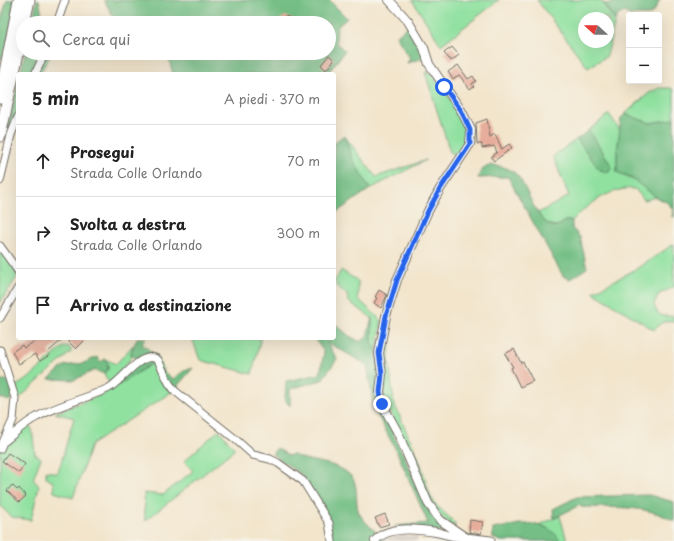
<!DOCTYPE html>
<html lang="it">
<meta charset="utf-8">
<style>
:root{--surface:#fff;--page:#f2f2f2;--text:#222;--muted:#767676;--line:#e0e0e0}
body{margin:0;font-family:"Playpen Sans",sans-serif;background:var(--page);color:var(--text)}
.controls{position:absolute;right:12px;top:12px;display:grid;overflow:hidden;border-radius:4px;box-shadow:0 4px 16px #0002}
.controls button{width:36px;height:36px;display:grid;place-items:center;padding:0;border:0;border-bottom:1px solid var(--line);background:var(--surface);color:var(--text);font:20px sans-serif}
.compass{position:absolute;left:578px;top:12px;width:36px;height:36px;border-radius:50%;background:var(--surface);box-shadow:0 4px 16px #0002;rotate:291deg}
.stop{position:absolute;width:12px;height:12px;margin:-9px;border:3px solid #2563eb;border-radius:50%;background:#fff}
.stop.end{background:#2563eb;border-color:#fff;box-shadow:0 1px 4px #0008}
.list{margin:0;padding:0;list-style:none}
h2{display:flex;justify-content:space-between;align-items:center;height:52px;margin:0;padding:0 16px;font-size:17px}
h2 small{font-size:13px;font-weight:400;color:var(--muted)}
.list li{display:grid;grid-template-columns:26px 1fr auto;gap:12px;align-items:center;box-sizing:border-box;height:72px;padding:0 16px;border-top:1px solid var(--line)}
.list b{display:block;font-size:15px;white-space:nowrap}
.list p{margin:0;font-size:13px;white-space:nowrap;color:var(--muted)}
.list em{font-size:13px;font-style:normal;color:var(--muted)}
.icon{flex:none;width:22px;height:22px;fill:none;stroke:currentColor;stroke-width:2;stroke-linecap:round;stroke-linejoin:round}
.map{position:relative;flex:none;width:674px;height:541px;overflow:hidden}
.search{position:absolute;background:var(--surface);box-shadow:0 4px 16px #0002;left:16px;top:16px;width:320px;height:44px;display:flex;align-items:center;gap:10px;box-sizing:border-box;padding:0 14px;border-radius:22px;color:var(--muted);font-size:15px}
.panel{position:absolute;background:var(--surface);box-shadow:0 4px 16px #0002;left:16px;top:72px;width:320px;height:268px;border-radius:4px}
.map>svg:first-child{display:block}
.industrial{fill:#cdc2b9}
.green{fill:#90e1a0;stroke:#5e8666;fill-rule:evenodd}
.forest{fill:#74bf86;stroke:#507558}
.building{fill:#e7ad9b}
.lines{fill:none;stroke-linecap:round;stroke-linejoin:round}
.minor-casing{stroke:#716c63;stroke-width:9}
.tertiary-casing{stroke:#716c63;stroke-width:10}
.trunk-casing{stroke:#716c63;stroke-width:13}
.minor{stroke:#fff;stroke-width:7}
.tertiary{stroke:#fff;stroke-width:8}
.trunk{stroke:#fff;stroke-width:11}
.route{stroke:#2563eb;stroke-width:5}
</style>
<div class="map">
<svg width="674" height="541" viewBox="0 0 674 541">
<rect width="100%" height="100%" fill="#f7f3e8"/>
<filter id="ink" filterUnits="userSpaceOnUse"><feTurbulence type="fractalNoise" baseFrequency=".025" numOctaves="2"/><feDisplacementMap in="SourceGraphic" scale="8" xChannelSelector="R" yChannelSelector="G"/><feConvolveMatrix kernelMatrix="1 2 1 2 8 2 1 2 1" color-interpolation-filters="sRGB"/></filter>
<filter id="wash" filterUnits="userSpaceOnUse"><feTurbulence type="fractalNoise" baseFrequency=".012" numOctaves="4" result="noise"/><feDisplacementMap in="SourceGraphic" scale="16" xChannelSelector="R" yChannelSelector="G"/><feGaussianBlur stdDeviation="0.9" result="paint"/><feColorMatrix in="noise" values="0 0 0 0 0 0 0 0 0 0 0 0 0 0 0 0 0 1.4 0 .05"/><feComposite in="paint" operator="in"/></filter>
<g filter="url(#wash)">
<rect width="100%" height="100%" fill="#f2e5cc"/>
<!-- industrial -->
<path class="industrial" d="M 403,535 L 418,536 L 417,541 L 382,541 L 383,538 Z"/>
<!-- green -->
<path class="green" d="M 412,0 L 499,0 L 441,45 Z
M 537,0 L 600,0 L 615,21 L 607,56 L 588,68 ZM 584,18 L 608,18 L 608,42 L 584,42 Z
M 425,72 L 431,73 C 443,90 471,122 466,143 C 465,148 461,152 458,156 L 450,152 Z
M 659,88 L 671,88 L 674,90 L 674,119 L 650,123 L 625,114 L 649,93 Z
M 609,114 L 620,130 L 617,152 L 617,172 L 638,182 L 656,197 L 644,200 L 635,189 C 612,186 587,205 572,221 L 565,221 C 555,231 544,223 538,213 L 569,196 L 553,156 L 577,139 L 601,171 L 609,162 L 589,130 Z
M 344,135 L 376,177 L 426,160 L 370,189 L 353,160 Z
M 674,244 L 674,287 L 659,294 L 654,304 C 657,316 662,317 674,316 L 674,322 C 664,320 660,323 654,330 L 593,292 L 636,269 Z
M 0,248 L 14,266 L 17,277 L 0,303 Z
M 341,270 L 358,281 L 358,299 L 382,321 L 377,350 L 372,344 L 372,318 L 348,301 L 347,295 L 337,286 L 335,281 Z
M 383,337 L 390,342 L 389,362 L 394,403 L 420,462 L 430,495 L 436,505 L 455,523 L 455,525 L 452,526 L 436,512 L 386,403 C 381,387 382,355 383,337 Z
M 192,338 L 261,338 L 252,374 L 200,360 Z
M 133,345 L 131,353 L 132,357 L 110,384 L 104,374 L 108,369 L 108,364 L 105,359 L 116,364 Z
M 68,346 L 72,351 L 16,401 L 16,386 L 29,378 L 62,348 Z
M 158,360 L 173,391 L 91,445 L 73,498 L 54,492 L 53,482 L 46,478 L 46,471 L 58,473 L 74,418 L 55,413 L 103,394 Z
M 28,425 L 32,429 L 35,454 L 41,458 L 33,479 L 39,486 L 31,520 L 11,517 L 0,505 L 0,451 L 4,444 Z
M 219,430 L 235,449 L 145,521 L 144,493 L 163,495 L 193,471 L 184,461 Z
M 560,516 L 567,541 L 560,541 L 544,526 L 538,525 Z"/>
<!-- forest -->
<path class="forest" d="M 7,0 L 16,0 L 6,51 L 0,61 L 0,23 Z
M 37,0 L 39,0 L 44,23 L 32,23 Z
M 104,0 L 329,0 L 347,18 L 337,27 L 336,42 L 345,51 L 327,74 L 173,74 L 167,53 L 329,53 L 329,23 L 117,23 Z
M 618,0 L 660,0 L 654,11 L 650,15 L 629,15 L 625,12 L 618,15 L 615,21 L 603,3 L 610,4 Z
M 408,26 L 421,48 L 424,58 L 407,63 L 410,58 L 396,36 Z
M 25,53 L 49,53 L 50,56 L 40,74 L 20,74 Z
M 18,82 L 18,115 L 5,136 Z
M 625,114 L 650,123 L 674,119 L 674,217 L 672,217 L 673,210 L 668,203 L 656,197 L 630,177 L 617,172 L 617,152 L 621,118 Z
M 589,130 L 609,162 L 611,167 L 609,171 L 605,172 L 598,168 L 577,139 Z
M 344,135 L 353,160 L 370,189 L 334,214 L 334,143 Z
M 492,165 C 500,166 511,168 517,175 C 528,186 542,244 565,221 L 572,221 L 572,228 L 580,237 L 587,268 L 570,279 L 563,276 L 508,177 L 478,178 L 483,168 Z
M 372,318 L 372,343 L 377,350 L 383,412 L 431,514 L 444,529 L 441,532 L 395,526 L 428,523 L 396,450 L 374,409 L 367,365 L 327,342 L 337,359 L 322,380 L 290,389 L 290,406 L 285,400 L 286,381 L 320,374 L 324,352 L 314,338 L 334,338 L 334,323 L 349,336 L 361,342 L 367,336 Z
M 137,338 L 146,338 L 142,344 L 159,358 L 119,385 L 119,381 L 136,359 L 131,353 Z
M 97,357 L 101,362 L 105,359 L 108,364 L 108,369 L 104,374 L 95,370 L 74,380 L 49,379 L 64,366 L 84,363 Z
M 193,368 L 173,391 L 167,389 L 160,380 L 161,370 L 173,379 L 184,371 Z
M 0,380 L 6,380 L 16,386 L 10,401 L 0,398 Z
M 277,448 L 289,456 L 292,454 C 310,464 334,460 350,475 C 360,484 354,501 359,513 C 364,522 375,531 383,538 L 382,541 L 364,541 L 359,538 L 354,541 L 334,541 L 313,492 L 302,475 L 272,454 Z
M 649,495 L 674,502 L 674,521 C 644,504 614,508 581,507 L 580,505 L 554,518 L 553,509 L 577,497 Z
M 520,524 C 536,524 552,525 560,541 L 501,541 L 493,538 L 493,529 Z"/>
<g id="blocks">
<!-- building -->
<path class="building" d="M 285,16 L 294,19 L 297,23 L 277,23 Z
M 452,47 L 459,55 L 451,61 L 444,53 Z
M 329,55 L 334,60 L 326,70 L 321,65 Z
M 458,65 L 468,79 L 473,76 L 476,81 L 472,84 L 474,86 L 470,89 L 459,75 L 453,79 L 448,72 Z
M 487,119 L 490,137 L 495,134 L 502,149 L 509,144 L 512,148 L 494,161 L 491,157 L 497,152 L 494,146 L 482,148 L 482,144 L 477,144 L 476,123 Z
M 379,290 L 387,295 L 381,308 L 374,303 L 377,298 L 375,297 Z
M 40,338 L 64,338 L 48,352 L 50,355 L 40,361 L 35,354 L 19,364 L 12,352 L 22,345 L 24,348 Z
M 65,338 L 87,338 L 76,349 Z
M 514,349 L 521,363 L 523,362 L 533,381 L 520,387 L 511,368 L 513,367 L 505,354 Z
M 8,453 L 25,464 L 19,473 L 2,461 Z
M 12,485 L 17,490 L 19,488 L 26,496 L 19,502 L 7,491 Z
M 385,514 L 389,524 L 379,527 L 375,518 Z
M 470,520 L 483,522 L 481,534 L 469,532 Z"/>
</g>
</g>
<g filter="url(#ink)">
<use href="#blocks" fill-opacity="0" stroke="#716c63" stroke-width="1"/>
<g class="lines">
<!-- minor casing -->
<g class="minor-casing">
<path id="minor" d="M 57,23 L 65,0
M 35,74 L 45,53
M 0,181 L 11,135 L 18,117
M 0,246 L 18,271
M 0,318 L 18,288
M 0,350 L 15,398 L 13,420 L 0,449
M 5,441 C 15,433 26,422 37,417 C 60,404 86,399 109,388 C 122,381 143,348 158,360 L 169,383 L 175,391 L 234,438 L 253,455 L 270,459 L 278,463 L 303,481 L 329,523 L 332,541
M 464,541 L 465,537 L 491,540"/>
</g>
<!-- tertiary casing -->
<g class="tertiary-casing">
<path id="tertiary" d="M 389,0 L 408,21 L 424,48 L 429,64 L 461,110 L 471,130 L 470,144 L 440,189 L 428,211 L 397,280 L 386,316 L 379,353 L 382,374 L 380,392 L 382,404 L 397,431 L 428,503 L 440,520 L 465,537
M 375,541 C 387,525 418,529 436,532 C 446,534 454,538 464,537"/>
</g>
<!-- trunk casing -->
<g class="trunk-casing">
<path id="trunk" d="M 24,23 L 29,0
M 0,98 L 19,0
M 0,136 L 23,30"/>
</g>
<!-- minor -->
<use href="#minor" class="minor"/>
<!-- tertiary -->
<use href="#tertiary" class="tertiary"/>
<!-- trunk -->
<use href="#trunk" class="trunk"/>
</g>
</g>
<g class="lines" filter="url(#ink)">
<!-- route -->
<path class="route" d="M 382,404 L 380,392 L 382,374 L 379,353 L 386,316 L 397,280 L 428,211 L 440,189 L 470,144 L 470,130 L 461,110 L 444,87"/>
</g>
</svg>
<div class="controls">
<button>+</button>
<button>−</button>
</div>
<svg class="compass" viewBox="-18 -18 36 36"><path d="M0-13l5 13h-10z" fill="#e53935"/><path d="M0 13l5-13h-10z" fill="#767676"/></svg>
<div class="stop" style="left:444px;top:87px"></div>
<div class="stop end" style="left:382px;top:404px"></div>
<div class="search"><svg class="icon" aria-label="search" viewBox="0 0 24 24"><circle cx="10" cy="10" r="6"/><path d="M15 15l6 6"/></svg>Cerca qui</div>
<section class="panel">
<h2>5 min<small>A piedi · 370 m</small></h2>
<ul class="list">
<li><svg class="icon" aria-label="ahead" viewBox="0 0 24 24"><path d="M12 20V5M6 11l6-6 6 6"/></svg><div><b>Prosegui</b><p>Strada Colle Orlando</p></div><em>70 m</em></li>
<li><svg class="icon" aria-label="right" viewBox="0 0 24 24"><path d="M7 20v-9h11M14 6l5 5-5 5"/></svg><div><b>Svolta a destra</b><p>Strada Colle Orlando</p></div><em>300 m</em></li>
<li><svg class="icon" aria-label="arrive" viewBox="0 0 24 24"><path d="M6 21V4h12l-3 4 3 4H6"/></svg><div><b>Arrivo a destinazione</b></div></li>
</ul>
</section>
</div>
